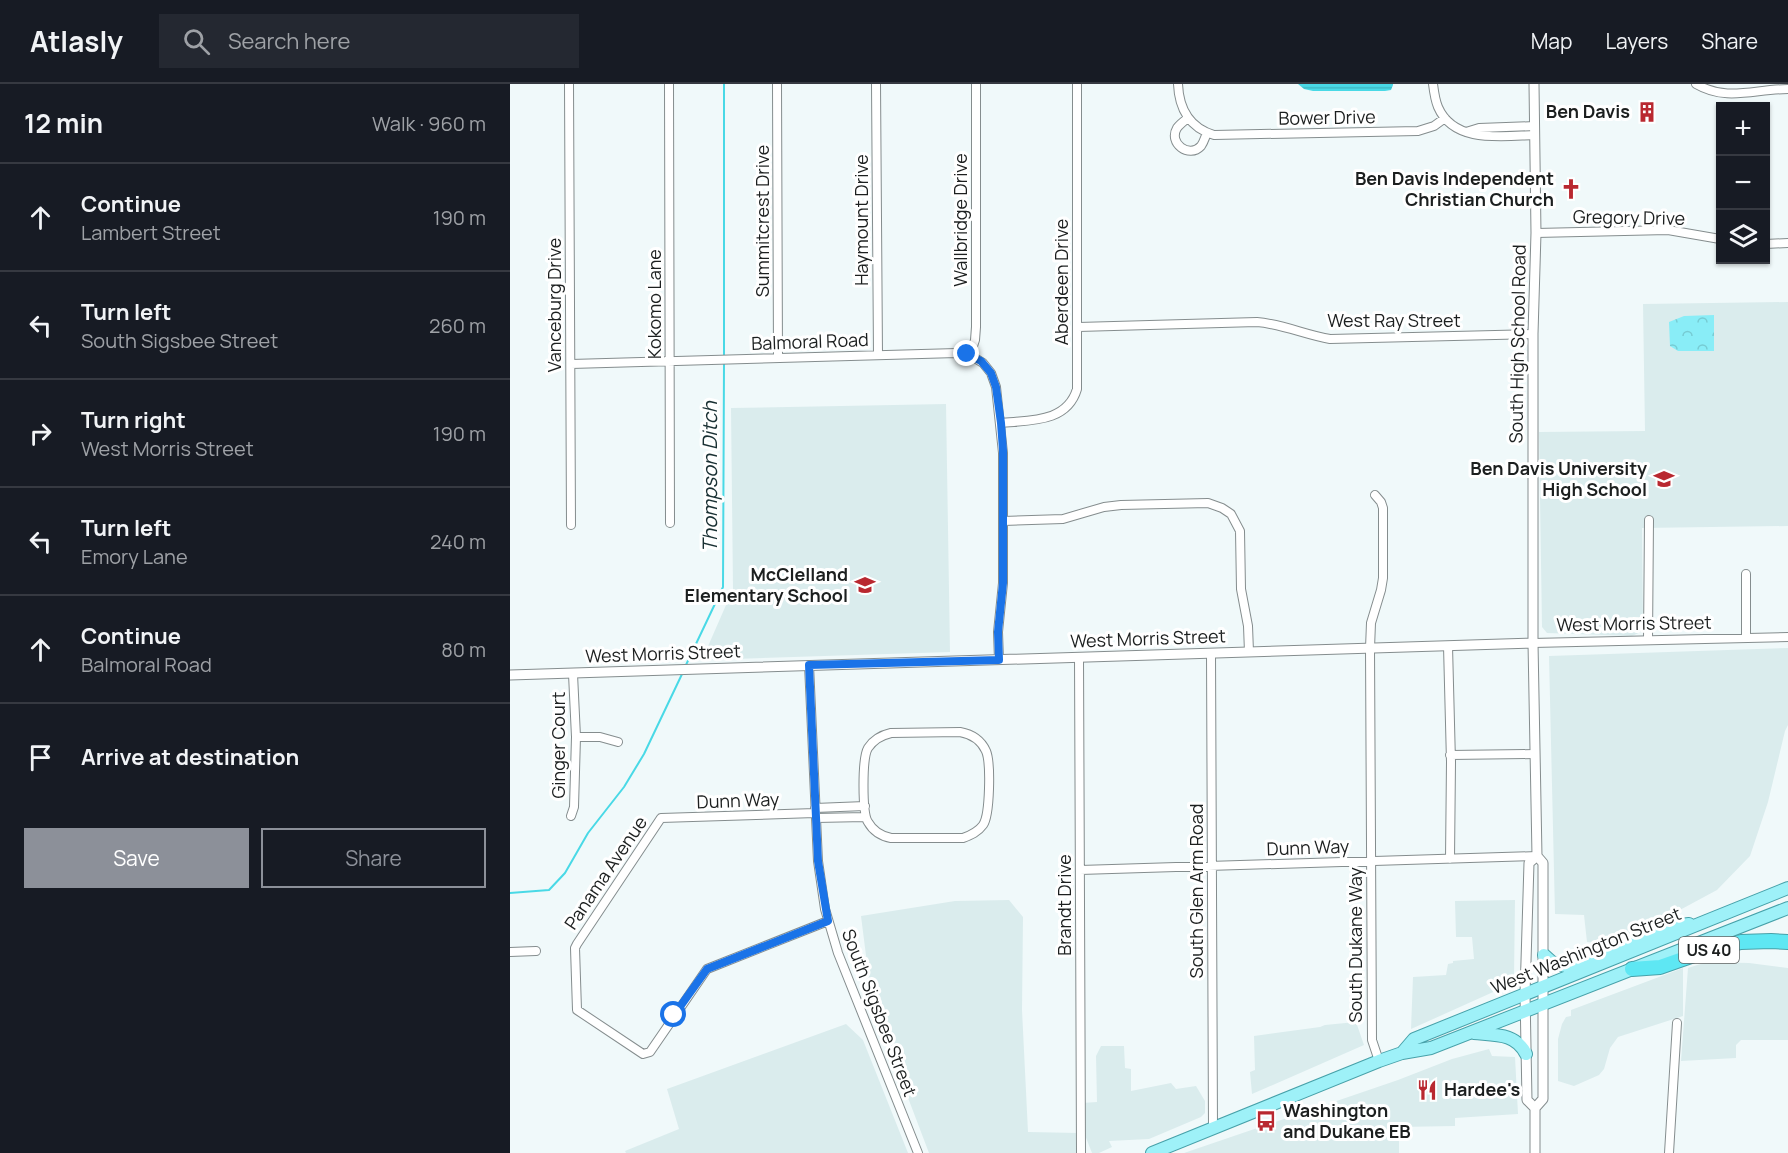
<!DOCTYPE html>
<meta charset="utf-8">
<style>
:root{--surface:#171b24;--page:#242831;--text:#f1f3f6;--muted:#9ea1a6;--line:#363941;--accent:#8c9099}
body{margin:0;font-family:Manrope,sans-serif;background:var(--page);color:var(--text)}
.controls{position:absolute;right:18px;top:18px;display:grid;overflow:hidden;border-radius:0px;box-shadow:0 2px 4px #0004}
.controls button{width:54px;height:54px;display:grid;place-items:center;padding:0;border:0;border-bottom:2px solid var(--line);background:var(--surface);color:var(--text);font:30px sans-serif}
.stop{position:absolute;width:18px;height:18px;margin:-14px;border:4px solid #1a73e8;border-radius:50%;background:#fff}
.stop.end{background:#1a73e8;border-color:#fff;box-shadow:0 2px 6px #0008}
.list{margin:0;padding:0;list-style:none}
h2{display:flex;justify-content:space-between;align-items:center;height:78px;margin:0;padding:0 24px;font-size:26px}
h2 small{font-size:20px;font-weight:400;color:var(--muted)}
.list li{display:grid;grid-template-columns:39px 1fr auto;gap:18px;align-items:center;box-sizing:border-box;height:108px;padding:0 24px;border-top:2px solid var(--line)}
.list b{display:block;font-size:22px;white-space:nowrap}
.list p{margin:0;font-size:20px;white-space:nowrap;color:var(--muted)}
.list em{font-size:20px;font-style:normal;color:var(--muted)}
.actions{display:flex;gap:12px;padding:18px 24px}
.actions a{flex:1;padding:14px 0;border:2px solid var(--accent);border-radius:0px;text-align:center;font-size:21px;color:var(--accent)}
.actions .main{background:var(--accent);color:#fff}
.icon{flex:none;width:33px;height:33px;fill:none;stroke:currentColor;stroke-width:2;stroke-linecap:round;stroke-linejoin:round}
.map{position:relative;flex:none;width:1278px;height:1069px;overflow:hidden}
header{display:flex;align-items:center;gap:36px;box-sizing:border-box;height:84px;padding:0 30px;background:var(--surface);border-bottom:2px solid var(--line)}
header strong{font-size:28px}
nav{display:flex;gap:33px;margin-inline-start:auto;font-size:21px}
.search{width:420px;height:54px;background:var(--page);display:flex;align-items:center;gap:15px;box-sizing:border-box;padding:0 21px;border-radius:0px;color:var(--muted);font-size:22px}
main{display:flex}
aside{flex:1;background:var(--surface)}
.map>svg:first-child{display:block}
.built{fill:#daeced}
.park{fill:url(#park-crowns)}
.water{fill:url(#water-rules)}
.lines{fill:none;stroke-linecap:round;stroke-linejoin:round}
.stream{stroke:#49d9e6;stroke-width:2}
.minor-casing{stroke:#858d8e;stroke-width:10}
.tertiary-casing{stroke:#858d8e;stroke-width:11}
.primary-casing{stroke:#47a1a9;stroke-width:14}
.motorway-casing{stroke:#47a1a9;stroke-width:16}
.minor{stroke:#fff;stroke-width:8}
.tertiary{stroke:#fff;stroke-width:9}
.primary{stroke:#9ef1f8;stroke-width:12}
.motorway{stroke:#5ee7f3;stroke-width:14}
.route{stroke:#1a73e8;stroke-width:8}
.labels{text-anchor:middle;stroke-width:6;stroke-linejoin:round;paint-order:stroke}
.shield{fill:#fff;stroke:#606262;stroke-width:1.5}
.shield-label{font-size:16px;font-weight:bold;fill:#1c1f1f}
.poi-label{font-size:18px;font-weight:bold;fill:#1c1f1f;stroke:#fff;text-anchor:end}
.street-label{font-size:18px;fill:#1c1f1f;stroke:#fff}
.water-label{font-size:20px;font-style:italic;fill:#193033;stroke:#fff}
</style>
<header>
<strong>Atlasly</strong>
<div class="search"><svg class="icon" aria-label="search" viewBox="0 0 24 24"><circle cx="10" cy="10" r="6"/><path d="M15 15l6 6"/></svg>Search here</div>
<nav><a>Map</a><a>Layers</a><a>Share</a></nav>
</header>
<main>
<aside>
<h2>12 min<small>Walk · 960 m</small></h2>
<ul class="list">
<li><svg class="icon" aria-label="ahead" viewBox="0 0 24 24"><path d="M12 20V5M6 11l6-6 6 6"/></svg><div><b>Continue</b><p>Lambert Street</p></div><em>190 m</em></li>
<li><svg class="icon" aria-label="left" viewBox="0 0 24 24"><path d="M17 20v-9H6M10 6l-5 5 5 5"/></svg><div><b>Turn left</b><p>South Sigsbee Street</p></div><em>260 m</em></li>
<li><svg class="icon" aria-label="right" viewBox="0 0 24 24"><path d="M7 20v-9h11M14 6l5 5-5 5"/></svg><div><b>Turn right</b><p>West Morris Street</p></div><em>190 m</em></li>
<li><svg class="icon" aria-label="left" viewBox="0 0 24 24"><path d="M17 20v-9H6M10 6l-5 5 5 5"/></svg><div><b>Turn left</b><p>Emory Lane</p></div><em>240 m</em></li>
<li><svg class="icon" aria-label="ahead" viewBox="0 0 24 24"><path d="M12 20V5M6 11l6-6 6 6"/></svg><div><b>Continue</b><p>Balmoral Road</p></div><em>80 m</em></li>
<li><svg class="icon" aria-label="arrive" viewBox="0 0 24 24"><path d="M6 21V4h12l-3 4 3 4H6"/></svg><div><b>Arrive at destination</b></div></li>
</ul>
<div class="actions"><a class="main">Save</a><a>Share</a></div>
</aside>
<div class="map">
<svg width="1278" height="1069" viewBox="0 0 1278 1069">
<defs>
<pattern id="park-crowns" width="20" height="18" patternUnits="userSpaceOnUse" patternTransform="scale(1.5)"><rect width="20" height="18" fill="#89edf7"/><path d="M2 6a3 3 0 1 1 6 0M12 15a3 3 0 1 1 6 0" fill="none" stroke="#76cbd3"/></pattern>
<pattern id="water-rules" width="6" height="5" patternUnits="userSpaceOnUse" patternTransform="scale(1.5)"><rect width="6" height="5" fill="#49d9e6"/><path d="M0 2.5h6" fill="none" stroke="#3fbac5"/></pattern>
</defs>
<rect width="100%" height="100%" fill="#f0f9fa"/>
<!-- built -->
<path class="built" d="M 1278,218 L 1278,442 L 1132,444 L 1133,547 L 1122,552 L 1037,549 L 1032,543 L 1029,348 L 1135,347 L 1133,220 Z
M 436,320 L 440,568 L 192,576 L 223,505 L 221,324 Z
M 1278,564 L 1278,641 L 1275,647 L 1258,718 L 1240,772 L 1207,806 L 1142,841 L 1100,860 L 1077,858 L 1074,831 L 1045,830 L 1039,572 Z
M 499,816 L 513,833 L 512,926 L 518,1048 L 569,1049 L 568,1069 L 419,1069 L 362,919 L 351,832 L 445,817 Z
M 1005,816 L 1004,893 L 1001,900 L 901,945 L 903,893 L 936,891 L 938,880 L 943,879 L 943,877 L 964,875 L 962,853 L 946,853 L 945,817 Z
M 1197,878 L 1239,879 L 1278,884 L 1278,956 L 1231,956 L 1226,961 L 1226,974 L 1171,977 L 1178,884 Z
M 1173,884 L 1173,932 L 1108,953 L 1100,964 L 1094,985 L 1089,991 L 1064,1002 L 1048,997 L 1048,955 L 1052,940 L 1056,933 L 1061,932 L 1061,926 Z
M 846,938 L 854,961 L 742,1010 L 740,988 L 745,986 L 744,952 L 810,943 L 815,941 Z
M 336,940 L 353,956 L 398,1069 L 116,1069 L 115,1067 L 169,1045 L 157,1005 Z
M 591,962 L 614,962 L 615,984 L 621,985 L 621,1007 L 661,999 L 666,1005 L 686,1002 L 695,1017 L 695,1029 L 691,1033 L 639,1055 L 599,1057 L 602,1063 L 589,1069 L 582,1069 L 573,1046 L 572,1019 L 587,1018 L 586,972 Z
M 979,965 L 982,972 L 1005,973 L 1008,1030 L 945,1034 L 945,1042 L 889,1043 L 889,1069 L 674,1069 L 888,996 L 942,975 Z"/>
<!-- park -->
<path class="park" d="M 1204,231 L 1204,267 L 1168,267 L 1160,262 L 1159,238 L 1174,232 Z"/>
<!-- water -->
<path class="water" d="M 788,0 L 883,0 L 883,1 L 881,6 L 875,7 L 803,7 L 794,5 Z"/>
<g class="lines">
<!-- stream -->
<path class="stream" d="M 214,273 L 214,0
M 175,583 L 213,503 L 214,279
M 0,809 L 39,806 L 55,789 L 78,749 L 114,703 L 134,670 L 173,588"/>
<!-- minor casing -->
<g class="minor-casing">
<path id="minor" d="M 59,0 L 61,441
M 159,0 L 160,439
M 267,0 L 268,274
M 366,0 L 368,271
M 668,0 C 669,25 680,44 704,51 L 908,47 L 924,42 L 935,34
M 923,0 C 924,8 925,16 928,23 C 944,60 992,52 1025,51
M 1186,0 C 1217,18 1244,5 1278,5
M 678,34 C 674,37 670,40 667,44 C 658,59 679,75 691,62 C 694,58 695,53 697,49
M 956,48 L 969,44 L 1025,42
M 1026,149 L 1158,146 L 1210,155
M 1256,160 L 1278,159
M 568,243 L 747,238 C 772,240 796,251 820,255 L 1023,250
M 460,271 L 465,256 L 466,243 L 466,0
M 61,280 L 447,269 L 460,271 L 473,279 L 481,289 L 486,303 L 493,369 L 493,499 L 488,548 L 489,576
M 491,339 C 519,336 557,339 567,305 L 567,0
M 865,411 L 871,418 L 873,424 L 873,494 L 871,506 L 861,539 L 860,564 L 862,956 L 869,977
M 493,437 L 553,435 L 594,423 L 611,421 L 698,419 L 712,424 L 721,430 L 730,447 L 731,505 L 738,542 L 739,568
M 1236,490 L 1236,554
M 1138,556 L 1139,436
M 1023,559 L 1278,553
M 938,562 L 941,678 L 940,775
M 701,569 L 703,1045
M 569,573 L 571,1069
M 299,581 L 308,777 L 315,825 L 328,869 L 408,1069
M 450,648 C 461,650 471,656 476,667 C 481,679 480,731 473,741 C 468,748 461,751 453,754 L 381,754 C 371,752 363,747 358,738 C 352,729 352,674 358,664 C 364,655 372,651 381,649 Z
M 66,653 L 90,653 L 108,658
M 940,671 L 1025,670
M 305,724 L 355,722
M 305,729 L 151,734 L 67,860 L 65,864 L 67,926 L 133,970 L 140,968 L 197,885 L 318,837
M 61,732 L 64,723 L 66,653 L 63,590
M 306,734 L 355,733
M 570,786 L 1027,772
M 0,868 L 26,867
M 1159,1069 L 1167,939"/>
</g>
<!-- tertiary casing -->
<g class="tertiary-casing">
<path id="tertiary" d="M 1024,0 L 1026,149 L 1023,250 L 1023,559 L 1027,772 L 1033,779 L 1033,1015 L 1025,1024
M 0,591 L 1023,559
M 1025,1069 L 1025,1024 L 1017,1016 L 1015,910 L 1019,779 L 1027,772"/>
</g>
<!-- primary casing -->
<g class="primary-casing">
<path id="primary" d="M 1034,871 L 1044,880 L 1057,882 L 1113,863 L 1162,842 L 1179,840
M 964,949 C 985,951 1006,949 1016,970
M 892,969 L 904,955 L 1278,804
M 642,1069 L 869,977 L 892,969 L 921,964 L 1278,824"/>
</g>
<!-- motorway casing -->
<g class="motorway-casing">
<path id="motorway" d="M 1122,885 L 1150,883 L 1204,864 L 1231,858 L 1261,857 L 1278,858"/>
</g>
<!-- minor -->
<use href="#minor" class="minor"/>
<!-- tertiary -->
<use href="#tertiary" class="tertiary"/>
<!-- primary -->
<use href="#primary" class="primary"/>
<!-- motorway -->
<use href="#motorway" class="motorway"/>
</g>
<g class="lines">
<!-- route -->
<path class="route" d="M 164,931 L 197,885 L 318,837 L 308,777 L 299,581 L 489,576 L 488,548 L 493,499 L 493,366 L 491,339 L 486,303 L 481,289 L 471,277 L 457,270"/>
</g>
<!-- icons -->
<defs>
<g id="building-bare" transform="scale(1.62)"><path d="M-4-6H4V6H1V3H-1V6H-4ZM-2.5-4.3h1.7v1.8h-1.7ZM.8-4.3h1.7v1.8H.8ZM-2.5-1h1.7V.8h-1.7ZM.8-1h1.7V.8H.8Z" fill="#b92830" stroke="#fff" stroke-width="2.5" paint-order="stroke"/></g>
<g id="church-bare" transform="scale(1.62)"><path d="M-1.2-6h2.4v3.5h3.3v2.4h-3.3V6h-2.4V-.1h-3.3v-2.4h3.3Z" fill="#b92830" stroke="#fff" stroke-width="2.5" paint-order="stroke"/></g>
<g id="school-bare" transform="scale(1.62)"><path d="M0-5L7-2L0 1L-7-2ZM-4 1L0 2.5L4 1V4Q0 6-4 4Z" fill="#b92830" stroke="#fff" stroke-width="2.5" paint-order="stroke"/></g>
<g id="restaurant-bare" transform="scale(1.62)"><path d="M-5-6h1v4h1v-4h1v4h1v-4h1v5L-1.5 .5V6h-2V.5L-5-1ZM5-6V6H3V1.5H1.5Q1.5-4 5-6Z" fill="#b92830" stroke="#fff" stroke-width="2.5" paint-order="stroke"/></g>
<g id="bus-bare" transform="scale(1.62)"><path d="M-5-6H5V4H4V6H2V4H-2V6H-4V4H-5ZM-3.5-4V0h7V-4ZM-3.5 1.2v1.5H-2V1.2ZM2 1.2v1.5H3.5V1.2Z" fill="#b92830" stroke="#fff" stroke-width="2.5" paint-order="stroke"/></g>
</defs>
<g fill-rule="evenodd">
<use href="#building-bare" x="1137" y="28"/>
<use href="#church-bare" x="1061" y="105"/>
<use href="#school-bare" x="1154" y="395"/>
<use href="#school-bare" x="355" y="501"/>
<use href="#restaurant-bare" x="917" y="1006"/>
<use href="#bus-bare" x="756" y="1037"/>
</g>
<g class="labels">
<!-- shield labels -->
<rect class="shield" x="1169" y="853" width="60" height="26" rx="4.5"/>
<g class="shield-label">
<text x="1199" y="872">US 40</text>
</g>
<!-- poi labels -->
<g class="poi-label">
<text x="1120" y="34">Ben Davis</text>
<text x="1044" y="101">Ben Davis Independent<tspan x="1044" dy="21">Christian Church</tspan></text>
<text x="1137" y="391">Ben Davis University<tspan x="1137" dy="21">High School</tspan></text>
<text x="338" y="497">McClelland<tspan x="338" dy="21">Elementary School</tspan></text>
<text x="934" y="1012" text-anchor="start">Hardee's</text>
<text x="773" y="1033" text-anchor="start">Washington<tspan x="773" dy="21">and Dukane EB</tspan></text>
</g>
<!-- street labels -->
<g class="street-label">
<text transform="translate(817 34) rotate(-1)" y="6">Bower Drive</text>
<text transform="translate(1119 134) rotate(1)" y="6">Gregory Drive</text>
<text transform="translate(352 136) rotate(-90)" y="6">Haymount Drive</text>
<text transform="translate(451 136) rotate(-90)" y="6">Wallbridge Drive</text>
<text transform="translate(253 137) rotate(-90)" y="6">Summitcrest Drive</text>
<text transform="translate(552 198) rotate(-90)" y="6">Aberdeen Drive</text>
<text transform="translate(145 220) rotate(-90)" y="6">Kokomo Lane</text>
<text transform="translate(45 221) rotate(-90)" y="6">Vanceburg Drive</text>
<text x="884" y="243">West Ray Street</text>
<text transform="translate(300 258) rotate(-2)" y="6">Balmoral Road</text>
<text transform="translate(1008 260) rotate(-89)" y="6">South High School Road</text>
<text transform="translate(1124 540) rotate(-1)" y="6">West Morris Street</text>
<text transform="translate(638 555) rotate(-2)" y="6">West Morris Street</text>
<text transform="translate(153 570) rotate(-2)" y="6">West Morris Street</text>
<text transform="translate(49 661) rotate(-90)" y="6">Ginger Court</text>
<text transform="translate(228 717) rotate(-2)" y="6">Dunn Way</text>
<text transform="translate(798 764) rotate(-2)" y="6">Dunn Way</text>
<text transform="translate(96 789) rotate(-56)" y="6">Panama Avenue</text>
<text transform="translate(687 807) rotate(-90)" y="6">South Glen Arm Road</text>
<text transform="translate(555 821) rotate(-90)" y="6">Brandt Drive</text>
<text transform="translate(846 861) rotate(-90)" y="6">South Dukane Way</text>
<text transform="translate(1076 867) rotate(-22)" y="6">West Washington Street</text>
<text transform="translate(369 929) rotate(69)" y="6">South Sigsbee Street</text>
</g>
<!-- water labels -->
<g class="water-label">
<text transform="translate(200 393) rotate(-90)" y="7">Thompson Ditch</text>
</g>
</g>
</svg>
<div class="controls">
<button>+</button>
<button>−</button>
<button><svg class="icon" aria-label="layers" viewBox="0 0 24 24"><path d="M12 4l9 5-9 5-9-5zM3 14l9 5 9-5"/></svg></button>
</div>
<div class="stop" style="left:164px;top:931px"></div>
<div class="stop end" style="left:457px;top:270px"></div>
</div>
</main>
